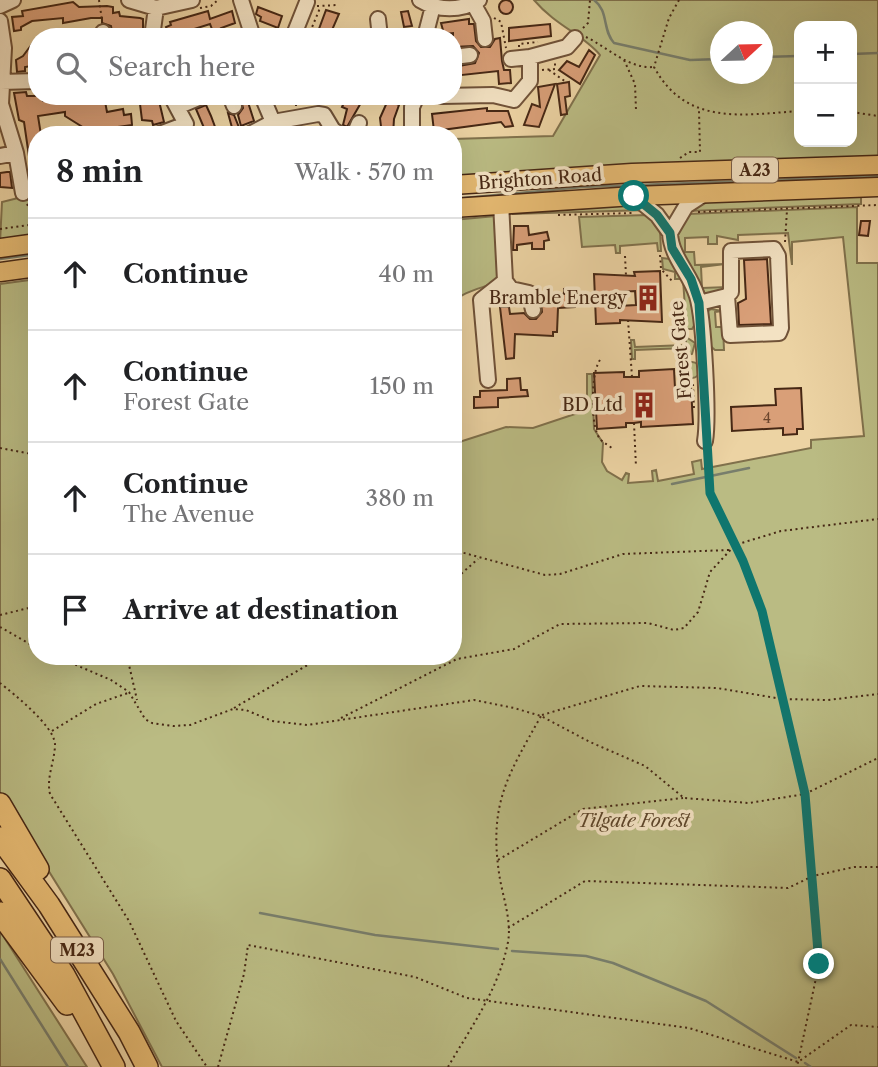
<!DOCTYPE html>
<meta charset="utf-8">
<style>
:root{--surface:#fff;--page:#f2f2f2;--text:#202124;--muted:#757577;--line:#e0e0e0}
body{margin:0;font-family:"Libre Caslon Text",serif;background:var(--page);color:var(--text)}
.controls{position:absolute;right:21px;top:21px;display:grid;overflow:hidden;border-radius:14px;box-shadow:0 7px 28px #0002}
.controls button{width:63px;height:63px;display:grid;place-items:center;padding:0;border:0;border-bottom:2px solid var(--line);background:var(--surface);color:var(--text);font:35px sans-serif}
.compass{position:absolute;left:710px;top:21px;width:63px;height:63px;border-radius:50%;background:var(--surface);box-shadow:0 7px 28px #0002;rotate:68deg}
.stop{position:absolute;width:21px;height:21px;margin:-16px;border:5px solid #0f766e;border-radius:50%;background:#fff}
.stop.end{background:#0f766e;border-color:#fff;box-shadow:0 2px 7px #0008}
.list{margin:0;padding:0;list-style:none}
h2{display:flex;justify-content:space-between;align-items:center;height:91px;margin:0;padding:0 28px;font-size:30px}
h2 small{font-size:23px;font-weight:400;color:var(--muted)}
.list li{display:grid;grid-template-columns:46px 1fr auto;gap:21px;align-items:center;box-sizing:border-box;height:112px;padding:0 28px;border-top:2px solid var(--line)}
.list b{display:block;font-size:26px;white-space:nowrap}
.list p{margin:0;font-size:23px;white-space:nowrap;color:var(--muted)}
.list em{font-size:23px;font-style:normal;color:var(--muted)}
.icon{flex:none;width:38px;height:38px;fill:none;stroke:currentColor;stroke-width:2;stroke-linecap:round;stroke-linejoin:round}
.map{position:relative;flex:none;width:878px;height:1067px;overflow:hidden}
.search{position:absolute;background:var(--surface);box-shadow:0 7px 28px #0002;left:28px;top:28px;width:434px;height:77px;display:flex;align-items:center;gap:18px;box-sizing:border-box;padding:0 24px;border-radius:28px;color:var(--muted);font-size:26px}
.panel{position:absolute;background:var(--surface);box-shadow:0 7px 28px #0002;left:28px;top:126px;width:434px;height:539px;border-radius:28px}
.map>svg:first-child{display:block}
.green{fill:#babb83;stroke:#80714c;stroke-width:2;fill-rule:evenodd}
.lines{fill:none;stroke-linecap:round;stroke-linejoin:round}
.stream{stroke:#787e6c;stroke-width:2.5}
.building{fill:#d99f78;stroke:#462714;stroke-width:2;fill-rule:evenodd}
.minor-casing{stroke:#705238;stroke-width:18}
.major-casing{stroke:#462714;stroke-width:21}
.highway-casing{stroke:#462714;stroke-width:24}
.path{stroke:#462714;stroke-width:2;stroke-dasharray:2 3.5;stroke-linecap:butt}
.minor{stroke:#f3e2c3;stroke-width:14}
.major{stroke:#e6ba72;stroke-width:18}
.highway{stroke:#e6ba72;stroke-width:21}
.route{stroke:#0f766e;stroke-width:9}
.labels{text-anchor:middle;stroke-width:7;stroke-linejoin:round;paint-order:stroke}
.number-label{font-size:14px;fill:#6b452d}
.shield{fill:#f3e2c3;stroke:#7a5f48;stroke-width:2}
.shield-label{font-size:16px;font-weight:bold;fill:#462714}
.street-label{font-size:18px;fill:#462714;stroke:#f3e2c3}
.poi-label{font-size:18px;fill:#462714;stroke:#f3e2c3;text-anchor:end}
.park-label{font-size:18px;font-style:italic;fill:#5d452a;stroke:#f3e2c3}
</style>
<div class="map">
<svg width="878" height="1067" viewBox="0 0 878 1067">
<rect width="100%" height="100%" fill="#ecd3a3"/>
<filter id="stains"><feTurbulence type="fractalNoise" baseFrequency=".00286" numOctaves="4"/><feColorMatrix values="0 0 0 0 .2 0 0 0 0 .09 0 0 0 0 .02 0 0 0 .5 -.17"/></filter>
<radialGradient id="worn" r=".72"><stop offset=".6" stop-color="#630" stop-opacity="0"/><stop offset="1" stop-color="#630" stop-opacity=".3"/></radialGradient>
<!-- green -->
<path class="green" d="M 534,0 L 878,0 L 878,159 L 554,173 L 523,171 L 453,181 L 453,139 L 553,136 L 600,55 C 584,35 556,26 534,0 ZM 799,26 L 852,26 L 852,142 L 799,142 ZM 720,32 L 762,32 L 762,74 L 720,74 Z
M 37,190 L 37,238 L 0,243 L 2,202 L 30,195 L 29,191 Z
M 785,195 L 861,195 L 861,204 L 691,211 L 699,203 Z
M 631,202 L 645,210 L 513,214 L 513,211 Z
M 857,207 L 857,263 L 878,263 L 878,1067 L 162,1067 L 113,974 L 0,793 L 0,284 L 37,279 L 37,656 L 453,656 L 453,444 L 506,427 L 533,428 L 587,410 L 587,374 L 592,374 L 594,429 L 603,443 L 602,462 L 607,471 L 622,480 L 626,473 L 629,474 L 628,483 L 653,481 L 652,471 L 656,470 L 658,481 L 694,474 L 692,462 L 701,460 L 702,469 L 811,448 L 811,440 L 864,436 L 843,237 L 792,242 L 792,265 L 788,233 L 738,235 L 738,240 L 717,236 L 717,244 L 708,244 L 708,237 L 685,238 L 685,252 L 694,252 L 695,265 L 725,264 L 701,267 L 702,288 L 727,287 L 726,290 L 706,295 L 683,258 L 675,235 L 688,214 Z
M 648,215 L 660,230 L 661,251 L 658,251 L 657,243 L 620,246 L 620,253 L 616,253 L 615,245 L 582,247 L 579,217 Z
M 496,216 L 501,280 C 486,288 463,290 453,303 L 453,220 Z
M 662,258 L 670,259 L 692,290 L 695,324 L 692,329 L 683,329 L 679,324 L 686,323 L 683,279 L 675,279 L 675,272 L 663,269 Z
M 711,309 L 722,311 L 715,312 L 716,327 L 723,327 L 724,350 L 715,350 L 708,344 L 707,312 Z
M 686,337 L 695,343 L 692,354 L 687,355 L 686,348 L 635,350 L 635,359 L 632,359 L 631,340 L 634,340 L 635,347 L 686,345 Z
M684 370a8 8 0 1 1 16 0a8 8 0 1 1-16 0Z
M 0,931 L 87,1067 L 0,1067 Z"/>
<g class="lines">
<!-- stream -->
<path class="stream" d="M 594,0 C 609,11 602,30 614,43 L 690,60 L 720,59
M 852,54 L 878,53
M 762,57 L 799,56
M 453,199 L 583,187 L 878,176
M 0,259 L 37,254
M 672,484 L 749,468
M 260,913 L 375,935 L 498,949
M 512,951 L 586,956 L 613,963 L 706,1001 L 796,1058
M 0,959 L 68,1067
M 805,1063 L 811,1067"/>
</g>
<!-- building -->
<path class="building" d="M499 7a7 7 0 1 1 14 0a7 7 0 1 1-14 0Z
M 73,2 L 79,7 L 107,6 L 113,7 L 113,13 L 119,12 L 120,16 L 140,18 L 143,19 L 143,30 L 115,34 L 113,37 L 111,26 L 102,23 L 102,18 L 91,18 L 63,23 L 63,18 L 32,21 L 21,27 L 21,30 L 14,31 L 12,17 L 23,16 L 22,11 Z
M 258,7 L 282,16 L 278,28 L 260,21 L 261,17 L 256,14 Z
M 326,10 L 339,14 L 329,37 L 316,37 Z
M 208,11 L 210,19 L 232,11 L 235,23 L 221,28 L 224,37 L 215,37 L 210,24 L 169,37 L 166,27 L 171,25 L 170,22 Z
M 408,11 L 412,26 L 404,27 L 401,12 Z
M 469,19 L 469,24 L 474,24 L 476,41 L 481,47 L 490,47 L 495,39 L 500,38 L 502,61 L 504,70 L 510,70 L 511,83 L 499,84 L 498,71 L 453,76 L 453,67 L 475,63 L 479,53 L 473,46 L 453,47 L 453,33 L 444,34 L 441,23 Z
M 550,24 L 551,36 L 509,41 L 509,28 Z
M 32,44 L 37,65 L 25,67 L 25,71 L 17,72 L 16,60 L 23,56 Z
M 589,50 L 595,55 L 580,84 L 559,70 L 567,61 L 579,67 Z
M 569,82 L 570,96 L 565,97 L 567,114 L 561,115 L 557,84 Z
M 555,84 L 539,127 L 524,125 L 532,104 L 540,107 L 538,87 Z
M 26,92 L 27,96 L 42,96 L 43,101 L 59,99 L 62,104 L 93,101 L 92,96 L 104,96 L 107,112 L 123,109 L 124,115 L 131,114 L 132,125 L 89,131 L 65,116 L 65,112 L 38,116 L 41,135 L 37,135 L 37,176 L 32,177 L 24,122 L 19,120 L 14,93 Z
M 139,96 L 153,96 L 153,102 L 159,101 L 164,122 L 153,125 L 152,121 L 142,120 Z
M 240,96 L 246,96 L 254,121 L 241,126 L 238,115 L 243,108 Z
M 347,96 L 362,101 L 347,127 L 343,125 L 347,109 L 342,107 Z
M 388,100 L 399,105 L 394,119 L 393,135 L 382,135 L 380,118 Z
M 206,105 L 211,116 L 218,135 L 207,135 L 196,109 Z
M 487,108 L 487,111 L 508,111 L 513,126 L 505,127 L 501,122 L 434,131 L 432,114 Z
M 228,113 L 234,115 L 240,130 L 238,135 L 234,135 Z
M 7,172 L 10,172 L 12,188 L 0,187 L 0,173 Z
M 861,221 L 870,221 L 868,236 L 859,235 Z
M 514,226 L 528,226 L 529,235 L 547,232 L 549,240 L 544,241 L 544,249 L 532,249 L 532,243 L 517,245 L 517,250 L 513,250 Z
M 767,259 L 771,324 L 739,325 L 738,303 L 746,299 L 744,260 Z
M 660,271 L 662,322 L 620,320 L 620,323 L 596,324 L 594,274 L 635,276 L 634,272 ZM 635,291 L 636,305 L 619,306 L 619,292 Z
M 577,288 L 575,307 L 558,308 L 557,332 L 553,332 L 553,336 L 515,334 L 514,358 L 506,359 L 500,307 L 509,307 L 510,314 L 524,313 L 530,319 L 536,319 L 542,312 L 540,293 L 564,294 L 564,289 Z
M 674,369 L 675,388 L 691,387 L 693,424 L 641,427 L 641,422 L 634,423 L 626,423 L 626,427 L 597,429 L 594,373 L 624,372 L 624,377 L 639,377 L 639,371 Z
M 520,378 L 521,390 L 527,390 L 528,396 L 498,398 L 498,407 L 474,408 L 474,397 L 480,397 L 480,391 L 507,390 L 507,379 Z
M 801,388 L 803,429 L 797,429 L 797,434 L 783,435 L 783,428 L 732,431 L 731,407 L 776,405 L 775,389 Z"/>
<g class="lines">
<!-- minor casing -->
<g class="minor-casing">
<path id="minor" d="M 129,0 L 156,8 L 192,0
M 241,0 L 253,37
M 420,0 C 438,11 461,11 479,0
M 473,3 L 483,21 L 485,39
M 0,6 L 13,0
M 378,19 L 380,37
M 0,21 L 4,48 L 1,104 L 16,153 L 0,156
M 103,32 L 104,37
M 152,37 L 156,8
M 293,37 L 307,2
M 425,37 L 433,6
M 453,57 L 470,55
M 511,59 L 530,57
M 1,82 L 37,81
M 230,96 L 234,106
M 262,96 L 273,122 L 318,114 L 324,115 L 333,130 L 341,135
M 442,96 L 493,95 L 514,100 L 530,81 L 530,57 L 567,47 L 575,38
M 177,107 L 203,96
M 412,129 L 412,107 L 417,96
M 157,135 L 186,124 L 171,96
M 248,135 L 273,122
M 354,135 L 359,123
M 16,153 L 23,193
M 634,196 L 657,215 L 670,233
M 501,203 L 505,281 L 511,289 L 529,293 L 533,310
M 699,303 L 727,296 L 731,292 L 731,251 L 774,249 L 778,256 L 781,328 L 779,333 L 730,335 L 727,296
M 488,380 L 481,300 L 505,281
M 705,441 C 709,417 704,319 697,296 C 690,273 671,257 670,233 L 686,206 L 706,193"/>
</g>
<!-- major casing -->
<g class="major-casing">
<path id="major" d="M 453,185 L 632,173 L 878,165
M 453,208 L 634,196 L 878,187
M 0,248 L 37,243
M 0,272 L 37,267"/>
</g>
<!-- highway casing -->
<g class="highway-casing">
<path id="highway" d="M 0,804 L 38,869
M 0,838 L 49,905 L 129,1032 L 147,1067
M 0,879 L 64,975 L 114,1067
M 0,913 L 67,1004"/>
</g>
<!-- path -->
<path class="path" d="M 99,0 L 102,20
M 679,0 L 669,18 L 654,67 C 686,126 742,115 799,111
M 317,6 L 338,5
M 200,8 L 211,6 L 218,0
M 494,18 L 501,22 L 506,48
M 583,28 L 588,23 L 590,0
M 308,37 L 320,8
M 586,37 C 607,47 629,69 653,67
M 519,47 L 519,44 L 538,42
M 624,60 L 635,84 L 636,110
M 542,70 L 555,69 L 555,63
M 549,70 L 566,82
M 385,96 L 400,102
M 325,104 L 328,99 L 337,104 L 339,96
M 296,106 L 296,102 L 314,102
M 852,112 L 878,116
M 680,158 L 689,152 L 700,152 L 699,111
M 27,204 L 37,222
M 698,212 L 878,205
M 558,215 L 633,213
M 0,229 L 37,224
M 785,242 L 787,210
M 660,255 L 661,269 L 672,281
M 625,256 L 626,276
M 628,320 L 632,377
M 600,360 C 591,372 591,419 597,433 C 599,441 607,444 613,449
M 693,384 L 694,410
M 679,388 L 680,383 L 693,382
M 634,423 L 636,467
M 0,448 L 37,455
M 706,454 L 710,493 L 716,510 L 743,561 L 762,611 L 805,794 L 819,964 L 797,1067
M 453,550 L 545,575 L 560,574 L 623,554 L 729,550
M 453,581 L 478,559
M 0,615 L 37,606
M 0,627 L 37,648
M 55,656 L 111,680 L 129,692 L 145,719 L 152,723 L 173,726 L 190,725 L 233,709 L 246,710 L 272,721 L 307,725 L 474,700 L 514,708 L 541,716 L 590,742 L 645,766 L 684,798 L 749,803 L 805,794 L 878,758
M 127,656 L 137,700
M 0,683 C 14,694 54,726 55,744 C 55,761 46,777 50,794 L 129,921 L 176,1021 L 207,1067
M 234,708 L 323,656
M 542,715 L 640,686 L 717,688 L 782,699 L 828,700 L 878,694
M 341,718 L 457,659 L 514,649 L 560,624 L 648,623 L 674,630 L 684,628 L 698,612 L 710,572 L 735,545 L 781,531 L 878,519
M 52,731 L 96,704 L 128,693
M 498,860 L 583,809 L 683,798
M 508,928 L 585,881 L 788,888 L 813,876 L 854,867 L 878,867
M 218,1067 L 244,974 L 248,945 L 415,977 L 467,998 L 689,1028 L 798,1062 L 851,1025 L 878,1027
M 448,1067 C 471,1027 499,989 508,942 C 512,920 502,895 499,873 C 489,803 508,775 541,716"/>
<!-- minor -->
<use href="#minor" class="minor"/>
<!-- major -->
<use href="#major" class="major"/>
<!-- highway -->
<use href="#highway" class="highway"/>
</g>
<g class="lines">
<!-- route -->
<path class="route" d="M 634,196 L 657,215 L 670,233 L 672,248 L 691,279 L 699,303 L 710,493 L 743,561 L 762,611 L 805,794 L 819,964"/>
</g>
<!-- icons -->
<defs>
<g id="building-bare" transform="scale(2.1)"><path d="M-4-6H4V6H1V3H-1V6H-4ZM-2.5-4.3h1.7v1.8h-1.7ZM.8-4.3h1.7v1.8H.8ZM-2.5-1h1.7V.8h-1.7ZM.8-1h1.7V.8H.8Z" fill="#8f2418" stroke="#f3e2c3" stroke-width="2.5" paint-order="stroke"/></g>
</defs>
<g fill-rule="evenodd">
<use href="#building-bare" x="648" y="298"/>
<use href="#building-bare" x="644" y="405"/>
</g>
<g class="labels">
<!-- number labels -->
<g class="number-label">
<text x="767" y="423">4</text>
</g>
<!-- shield labels -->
<g class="shield">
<rect x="732" y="157.5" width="46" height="25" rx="5"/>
<rect x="51" y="937.5" width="52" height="25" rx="5"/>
</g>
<g class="shield-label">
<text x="755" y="176">A23</text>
<text x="77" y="956">M23</text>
</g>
<!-- street labels -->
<g class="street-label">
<text transform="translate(540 179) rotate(-4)" y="6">Brighton Road</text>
<text transform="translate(681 350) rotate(-95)" y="6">Forest Gate</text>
</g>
<!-- poi labels -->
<g class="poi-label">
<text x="627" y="304">Bramble Energy</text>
<text x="623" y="411">BD Ltd</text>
</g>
<!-- park labels -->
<g class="park-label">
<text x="634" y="827">Tilgate Forest</text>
</g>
</g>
<rect width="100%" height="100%" filter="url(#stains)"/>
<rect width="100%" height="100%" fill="url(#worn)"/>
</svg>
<div class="controls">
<button>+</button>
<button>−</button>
</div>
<svg class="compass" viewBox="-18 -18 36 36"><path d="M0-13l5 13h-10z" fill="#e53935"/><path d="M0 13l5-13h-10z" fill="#757577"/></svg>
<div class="stop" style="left:634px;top:196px"></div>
<div class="stop end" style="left:819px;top:964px"></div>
<div class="search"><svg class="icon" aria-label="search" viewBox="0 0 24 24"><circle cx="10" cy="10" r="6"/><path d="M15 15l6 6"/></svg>Search here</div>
<section class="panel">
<h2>8 min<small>Walk · 570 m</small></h2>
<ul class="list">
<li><svg class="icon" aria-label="ahead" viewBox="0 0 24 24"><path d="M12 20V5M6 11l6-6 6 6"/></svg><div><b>Continue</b></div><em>40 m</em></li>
<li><svg class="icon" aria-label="ahead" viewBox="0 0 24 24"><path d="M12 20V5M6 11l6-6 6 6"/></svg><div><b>Continue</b><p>Forest Gate</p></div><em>150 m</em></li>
<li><svg class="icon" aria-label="ahead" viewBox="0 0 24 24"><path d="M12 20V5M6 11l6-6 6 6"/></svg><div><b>Continue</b><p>The Avenue</p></div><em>380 m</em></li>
<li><svg class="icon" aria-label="arrive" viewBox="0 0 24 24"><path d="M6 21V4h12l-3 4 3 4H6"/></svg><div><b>Arrive at destination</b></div></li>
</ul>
</section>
</div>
